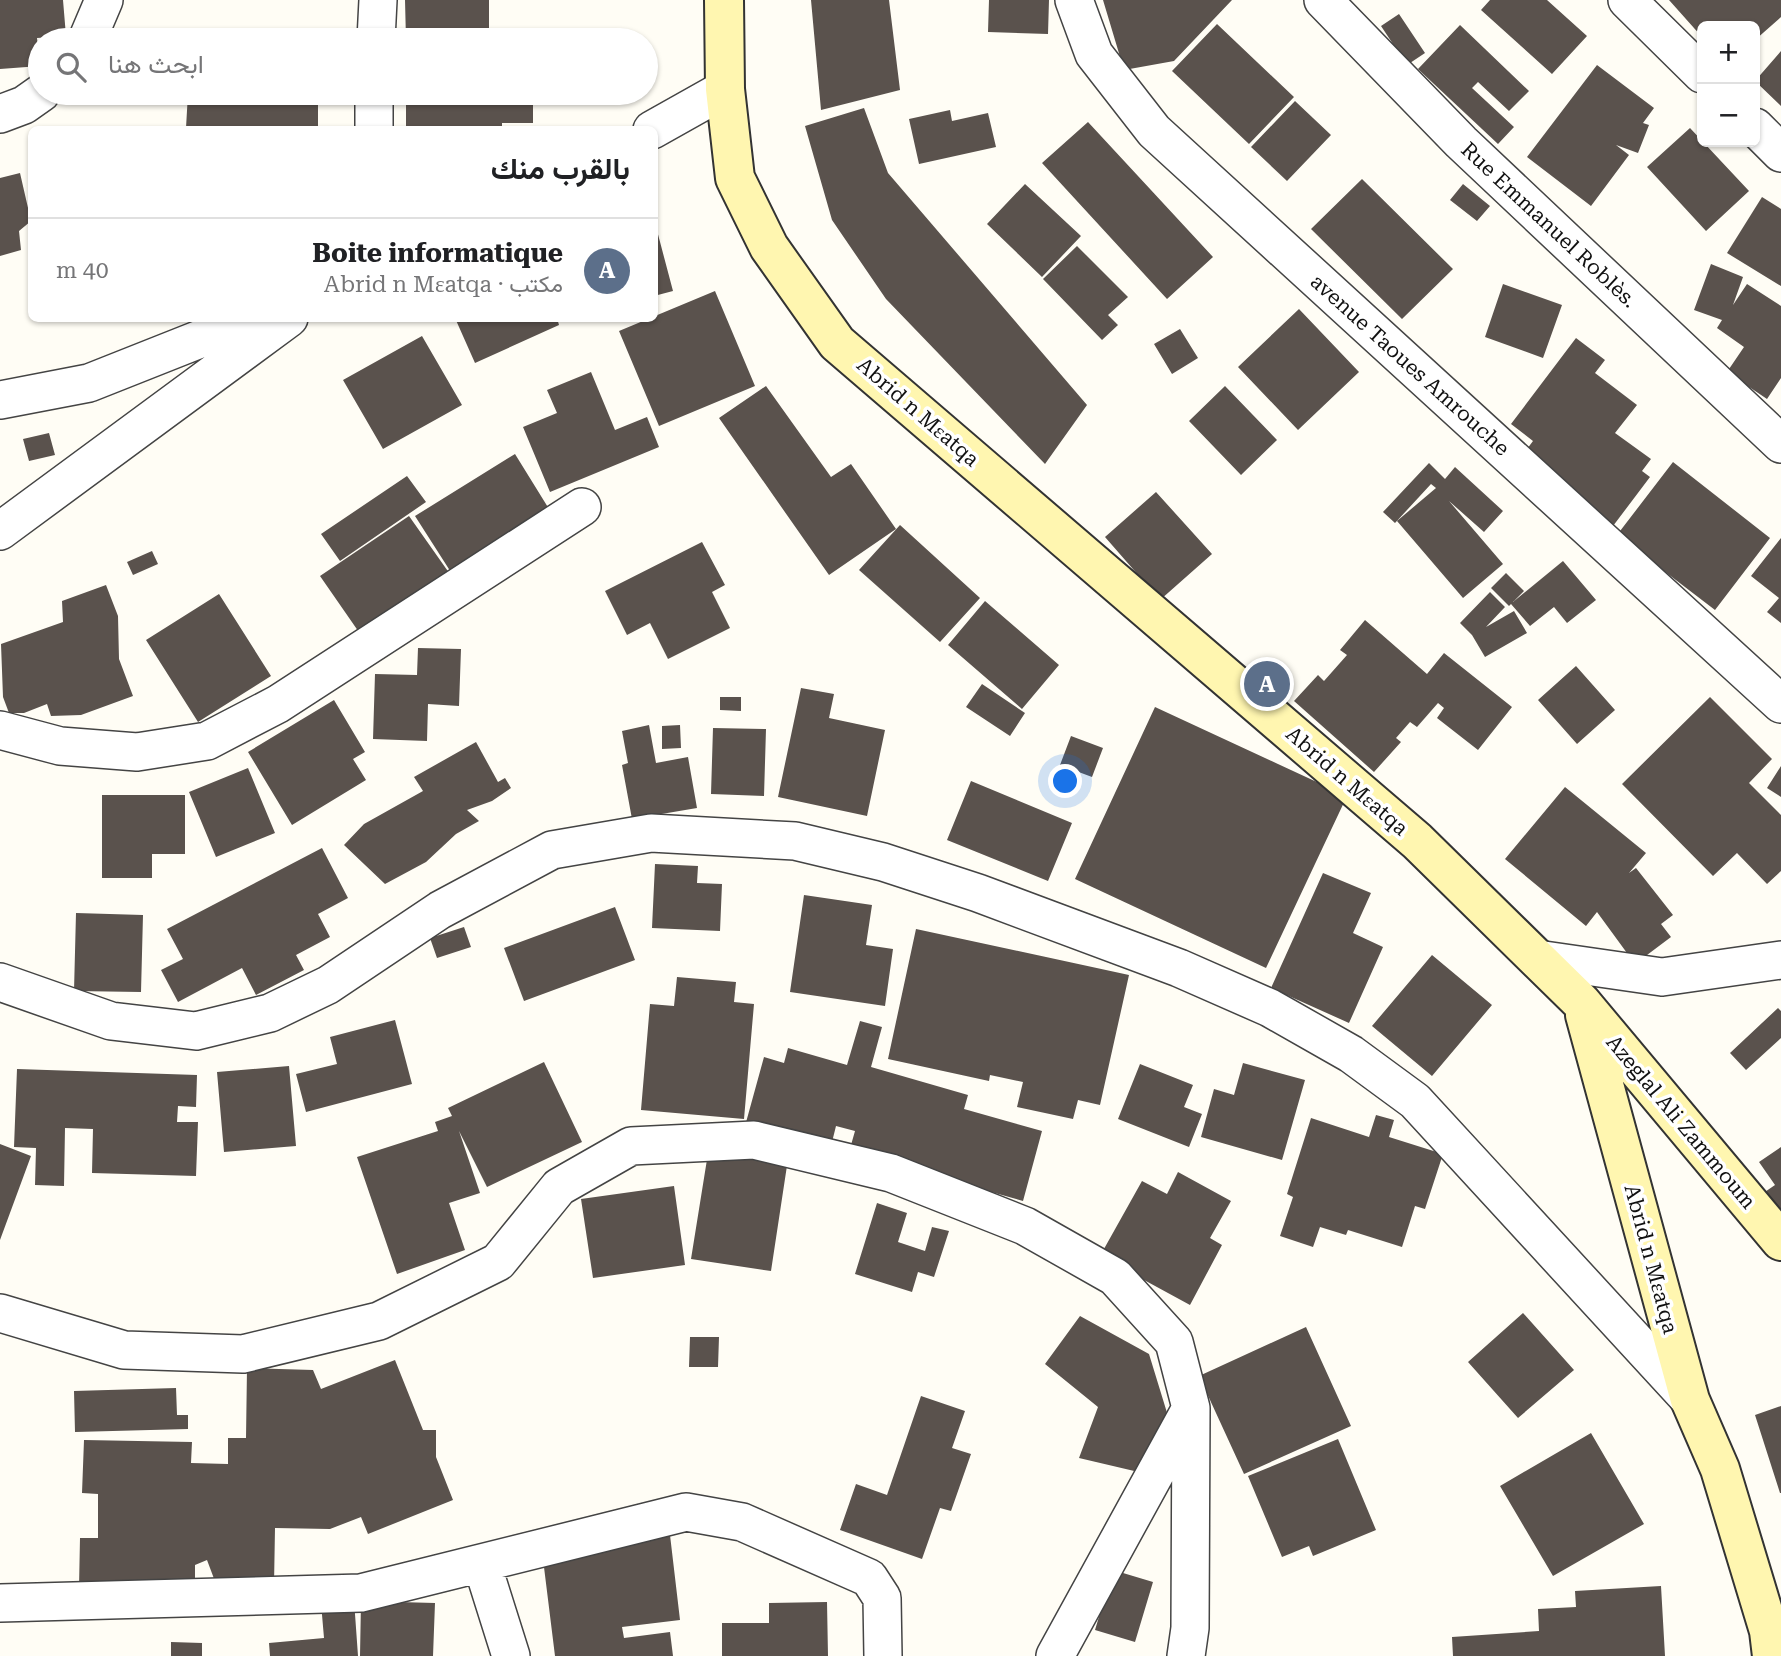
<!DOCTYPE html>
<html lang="ar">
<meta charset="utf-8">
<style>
:root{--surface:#fff;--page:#f2f2f2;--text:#202124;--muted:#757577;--line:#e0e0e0;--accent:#1a73e8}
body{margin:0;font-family:"Roboto Serif",Vazirmatn,serif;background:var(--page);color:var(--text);direction:rtl}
.controls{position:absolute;right:21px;top:21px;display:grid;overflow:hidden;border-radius:10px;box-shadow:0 2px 5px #0004}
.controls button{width:63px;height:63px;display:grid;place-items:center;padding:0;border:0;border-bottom:2px solid var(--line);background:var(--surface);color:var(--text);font:35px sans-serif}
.you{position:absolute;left:1066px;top:782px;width:24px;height:24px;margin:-18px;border:5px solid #fff;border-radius:50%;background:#1a73e8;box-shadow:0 0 0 10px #1a73e833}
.badge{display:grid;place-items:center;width:46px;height:46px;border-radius:50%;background:var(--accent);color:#fff;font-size:23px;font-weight:700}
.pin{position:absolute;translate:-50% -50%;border:4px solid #fff;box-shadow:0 2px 7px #0006}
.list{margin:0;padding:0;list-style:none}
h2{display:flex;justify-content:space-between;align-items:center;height:91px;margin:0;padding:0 28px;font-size:30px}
h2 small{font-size:23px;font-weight:400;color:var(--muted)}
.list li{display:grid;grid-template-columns:46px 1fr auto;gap:21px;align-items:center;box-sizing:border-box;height:105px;padding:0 28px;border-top:2px solid var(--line)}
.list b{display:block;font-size:26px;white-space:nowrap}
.list p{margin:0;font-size:23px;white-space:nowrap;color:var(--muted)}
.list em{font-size:23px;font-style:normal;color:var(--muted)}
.icon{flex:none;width:38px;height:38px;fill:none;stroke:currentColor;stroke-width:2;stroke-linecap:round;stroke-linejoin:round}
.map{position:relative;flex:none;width:1781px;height:1656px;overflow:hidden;direction:ltr}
.search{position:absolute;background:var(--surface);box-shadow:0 2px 5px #0004;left:28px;top:28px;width:630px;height:77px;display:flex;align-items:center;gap:18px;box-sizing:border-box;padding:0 24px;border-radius:38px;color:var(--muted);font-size:26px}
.panel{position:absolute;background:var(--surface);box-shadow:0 2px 5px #0004;left:28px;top:126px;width:630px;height:196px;border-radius:10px;direction:rtl}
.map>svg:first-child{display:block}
.building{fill:#5a524d}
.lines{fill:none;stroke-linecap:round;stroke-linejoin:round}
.street-casing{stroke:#444;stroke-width:40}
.secondary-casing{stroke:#333;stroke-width:42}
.street{stroke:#fff;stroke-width:37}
.secondary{stroke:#fff6b0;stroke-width:38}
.labels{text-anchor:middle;stroke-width:7;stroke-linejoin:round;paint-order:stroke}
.street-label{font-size:21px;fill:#111;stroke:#fff}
</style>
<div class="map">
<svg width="1781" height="1656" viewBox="0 0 1781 1656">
<rect width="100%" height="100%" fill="#fffdf5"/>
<!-- building -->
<path class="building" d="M 0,0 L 63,0 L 66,36 L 37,38 L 40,66 L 0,69 Z
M 405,0 L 489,0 L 489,40 L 406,40 Z
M 811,0 L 889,0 L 900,90 L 821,110 Z
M 989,0 L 1049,0 L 1048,34 L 988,32 Z
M 1103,0 L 1232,0 L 1174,61 L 1124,70 Z
M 1490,0 L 1547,0 L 1587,36 L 1552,74 L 1481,10 Z
M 1669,0 L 1781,0 L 1781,17 L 1755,40 L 1755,26 L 1702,26 L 1702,37 Z
M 1399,14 L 1425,53 L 1407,65 L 1381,26 Z
M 1217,24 L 1294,97 L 1249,144 L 1172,71 Z
M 1460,25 L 1529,91 L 1509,111 L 1478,82 L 1472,88 L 1514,127 L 1498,144 L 1418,69 Z
M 1781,51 L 1781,106 L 1755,81 Z
M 1597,65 L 1654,108 L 1643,123 L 1649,125 L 1638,153 L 1616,145 L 1629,155 L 1591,206 L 1527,157 Z
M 188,93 L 318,93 L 318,129 L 186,128 Z
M 406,93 L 533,93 L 533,123 L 502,123 L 502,130 L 406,130 Z
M 1295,101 L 1331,135 L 1287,181 L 1251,147 Z
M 864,108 L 888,173 L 1087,405 L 1045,464 L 886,299 L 832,220 L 805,126 Z
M 950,110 L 952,121 L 988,113 L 996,147 L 919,164 L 909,119 Z
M 1088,122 L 1213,257 L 1167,299 L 1042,163 Z
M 1690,128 L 1749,191 L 1706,231 L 1647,167 Z
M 20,173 L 31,221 L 19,231 L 21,250 L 0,256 L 0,178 Z
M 1362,179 L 1453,269 L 1402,319 L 1311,229 Z
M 1025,184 L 1081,236 L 1042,277 L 987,224 Z
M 1463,184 L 1490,206 L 1477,221 L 1450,200 Z
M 1762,197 L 1781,209 L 1781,286 L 1727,253 Z
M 655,223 L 673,291 L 654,296 L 654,224 Z
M 1077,246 L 1128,297 L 1108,315 L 1118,325 L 1102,340 L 1043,279 Z
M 1711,264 L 1743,277 L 1733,305 L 1747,284 L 1781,306 L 1781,378 L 1767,399 L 1727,372 L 1744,347 L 1717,328 L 1722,320 L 1694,310 Z
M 1503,284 L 1562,305 L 1543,358 L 1485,337 Z
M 715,291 L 755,386 L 659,426 L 619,331 Z
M 1299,309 L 1359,372 L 1298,430 L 1238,367 Z
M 455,318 L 557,318 L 559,325 L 475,363 Z
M 1180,329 L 1198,358 L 1172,374 L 1154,344 Z
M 422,336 L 462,405 L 383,449 L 343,380 Z
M 1576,338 L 1605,360 L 1595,373 L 1637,405 L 1615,433 L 1651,459 L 1642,471 L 1650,477 L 1610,530 L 1518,461 L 1533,441 L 1511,424 Z
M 591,372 L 615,430 L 647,417 L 659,447 L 550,492 L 523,427 L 557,413 L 547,390 Z
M 766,386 L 831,477 L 851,464 L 896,529 L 829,575 L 719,418 Z
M 1225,386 L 1277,440 L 1241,475 L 1189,421 Z
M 49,433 L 55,455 L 29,461 L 23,439 Z
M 515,454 L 554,517 L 454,577 L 415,516 Z
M 1673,462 L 1770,538 L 1715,610 L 1617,535 Z
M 1429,463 L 1445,479 L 1455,467 L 1503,511 L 1484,532 L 1449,501 L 1503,564 L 1463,598 L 1397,521 L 1436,488 L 1431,484 L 1395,523 L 1383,512 Z
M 407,476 L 426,502 L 340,561 L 321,534 Z
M 1156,492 L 1212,554 L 1160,600 L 1105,537 Z
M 409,516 L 452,577 L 363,638 L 320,576 Z
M 900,525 L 980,598 L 940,642 L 859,570 Z
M 1781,538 L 1781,623 L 1767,612 L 1779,598 L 1751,576 Z
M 702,542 L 725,585 L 712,592 L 730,628 L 668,659 L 650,623 L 627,635 L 605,591 Z
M 152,551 L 158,564 L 133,575 L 127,562 Z
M 1563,561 L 1596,600 L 1567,623 L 1554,607 L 1530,626 L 1511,604 L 1509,606 L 1491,588 L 1506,573 L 1524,591 L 1513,602 Z
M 106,585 L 118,616 L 119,659 L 133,696 L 81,715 L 51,716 L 47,704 L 24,713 L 9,713 L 3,697 L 1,644 L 63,622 L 62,601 Z
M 1490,592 L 1505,607 L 1486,627 L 1514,611 L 1527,633 L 1485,657 L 1472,635 L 1460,623 Z
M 219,594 L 271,676 L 198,722 L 146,640 Z
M 985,601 L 1059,665 L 1022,709 L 948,645 Z
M 1365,620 L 1427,674 L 1444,653 L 1512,707 L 1478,750 L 1437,718 L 1444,708 L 1438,703 L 1417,727 L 1410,722 L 1396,738 L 1401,742 L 1374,772 L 1294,701 L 1318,675 L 1324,681 L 1347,655 L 1340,650 Z
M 418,648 L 461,649 L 459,706 L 428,704 L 427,741 L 373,739 L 375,674 L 417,675 Z
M 1576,666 L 1615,710 L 1577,744 L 1538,700 Z
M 982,684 L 1025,713 L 1010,736 L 966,707 Z
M 801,688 L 834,694 L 829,718 L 885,730 L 867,816 L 778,797 Z
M 720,697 L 741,697 L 741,711 L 720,710 Z
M 1710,697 L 1772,759 L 1749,783 L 1781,815 L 1781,871 L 1767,884 L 1737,853 L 1713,876 L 1622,784 Z
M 334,700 L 365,752 L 353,759 L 366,780 L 292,825 L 248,752 Z
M 1155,707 L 1347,796 L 1266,968 L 1075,879 Z
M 649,725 L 656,763 L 688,757 L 697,808 L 632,819 L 622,765 L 628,763 L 622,731 Z
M 680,725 L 681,748 L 662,749 L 662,726 Z
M 713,728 L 766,729 L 764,796 L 711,794 Z
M 1071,736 L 1103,748 L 1092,777 L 1060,765 Z
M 476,742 L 498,782 L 505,778 L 511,788 L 492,801 L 467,810 L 479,821 L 456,834 L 426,862 L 385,884 L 344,845 L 364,824 L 423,791 L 414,777 Z
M 1781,766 L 1781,797 L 1767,788 Z
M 248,768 L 275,833 L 216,857 L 189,792 Z
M 971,781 L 1072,823 L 1048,881 L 947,840 Z
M 1565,787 L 1646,853 L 1629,873 L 1636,868 L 1673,915 L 1661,924 L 1671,937 L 1635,964 L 1597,912 L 1586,926 L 1505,859 Z
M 102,795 L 185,795 L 185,854 L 152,854 L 152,878 L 102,878 Z
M 322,848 L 348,898 L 318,914 L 330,937 L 296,955 L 304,970 L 256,995 L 242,968 L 178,1002 L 161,970 L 183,959 L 167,929 Z
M 655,864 L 698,866 L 697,883 L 722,884 L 720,931 L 652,928 Z
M 1323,873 L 1371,893 L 1353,933 L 1383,947 L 1349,1023 L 1271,988 Z
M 804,895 L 872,905 L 866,945 L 893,949 L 885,1006 L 790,992 Z
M 615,907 L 635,960 L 524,1001 L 504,948 Z
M 76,913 L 143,915 L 141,992 L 74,991 Z
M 464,927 L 471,947 L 437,958 L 430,938 Z
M 916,929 L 1129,975 L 1100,1105 L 1078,1100 L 1073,1119 L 1017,1107 L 1023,1082 L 990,1075 L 989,1081 L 888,1059 Z
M 1432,955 L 1492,1005 L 1432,1076 L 1372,1026 Z
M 677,977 L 736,982 L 734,1002 L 754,1004 L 744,1119 L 641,1110 L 650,1004 L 674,1006 Z
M 1778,1008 L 1781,1011 L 1781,1038 L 1746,1070 L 1730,1053 Z
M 395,1020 L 412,1084 L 306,1112 L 296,1074 L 337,1064 L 330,1037 Z
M 860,1021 L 882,1027 L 871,1067 L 968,1095 L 964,1109 L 1042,1131 L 1023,1201 L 849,1152 L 855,1131 L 836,1126 L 830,1150 L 745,1126 L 764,1057 L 784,1063 L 788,1048 L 847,1065 Z
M 544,1062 L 582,1142 L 487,1187 L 459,1131 L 480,1193 L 449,1203 L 465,1250 L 397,1274 L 357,1157 L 438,1131 L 435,1122 L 452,1116 L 448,1108 Z
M 1243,1063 L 1305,1080 L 1282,1160 L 1201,1137 L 1214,1089 L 1234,1095 Z
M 1140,1064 L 1193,1085 L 1184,1107 L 1202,1114 L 1189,1147 L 1118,1119 Z
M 289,1066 L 296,1146 L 224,1152 L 217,1072 Z
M 17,1069 L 197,1075 L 196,1107 L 178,1106 L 177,1122 L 198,1122 L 196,1176 L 92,1173 L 93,1129 L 65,1128 L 64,1186 L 35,1185 L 36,1148 L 14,1147 Z
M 1376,1115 L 1394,1120 L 1389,1137 L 1443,1154 L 1425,1209 L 1415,1206 L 1402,1247 L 1348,1230 L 1346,1235 L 1320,1227 L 1313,1247 L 1280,1236 L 1293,1197 L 1287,1194 L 1311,1118 L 1369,1137 Z
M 0,1144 L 31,1156 L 0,1240 Z
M 709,1147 L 788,1159 L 771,1271 L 691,1259 Z
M 1781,1147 L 1781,1228 L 1759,1196 L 1775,1185 L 1759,1162 Z
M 1178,1172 L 1231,1201 L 1210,1238 L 1222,1245 L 1190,1305 L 1100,1256 L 1142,1181 L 1167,1194 Z
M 674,1186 L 685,1265 L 593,1278 L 581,1199 Z
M 877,1203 L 907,1213 L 898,1242 L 925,1251 L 932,1227 L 949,1231 L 934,1277 L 918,1272 L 912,1292 L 855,1274 Z
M 1523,1313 L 1574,1370 L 1518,1418 L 1468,1362 Z
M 1080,1316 L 1149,1354 L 1168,1416 L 1147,1474 L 1079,1458 L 1098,1407 L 1045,1364 Z
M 1306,1327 L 1351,1426 L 1244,1474 L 1199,1376 Z
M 690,1337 L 719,1337 L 718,1367 L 689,1367 Z
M 395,1360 L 423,1430 L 436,1430 L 436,1457 L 453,1500 L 368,1534 L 361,1517 L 330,1529 L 275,1528 L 274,1585 L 216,1584 L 207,1560 L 195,1565 L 195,1587 L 79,1588 L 80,1538 L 98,1538 L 98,1494 L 82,1493 L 84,1440 L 192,1442 L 191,1463 L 228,1464 L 228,1438 L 246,1438 L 247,1368 L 313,1370 L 321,1389 Z
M 176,1388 L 177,1415 L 188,1415 L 188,1429 L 75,1432 L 74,1391 Z
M 921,1396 L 965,1411 L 952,1448 L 971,1454 L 951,1511 L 940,1508 L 922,1559 L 840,1530 L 856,1484 L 887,1495 Z
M 1781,1406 L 1781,1493 L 1780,1493 L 1755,1415 Z
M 1591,1433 L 1644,1524 L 1553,1576 L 1500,1486 Z
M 1338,1439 L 1376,1530 L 1313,1556 L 1309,1546 L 1282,1557 L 1248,1476 Z
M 670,1535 L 680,1620 L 622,1627 L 624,1638 L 670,1632 L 673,1656 L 555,1656 L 542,1551 Z
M 1113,1570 L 1153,1582 L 1135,1642 L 1095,1630 Z
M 1661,1586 L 1665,1656 L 1453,1656 L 1452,1637 L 1539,1631 L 1538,1609 L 1576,1607 L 1575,1591 Z
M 354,1600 L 358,1656 L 270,1656 L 269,1643 L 324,1638 L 321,1603 Z
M 361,1601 L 435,1603 L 433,1656 L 360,1656 Z
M 827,1602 L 828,1656 L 722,1656 L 722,1623 L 769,1623 L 769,1603 Z
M 171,1642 L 202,1643 L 202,1656 L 171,1656 Z"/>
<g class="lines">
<!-- street casing -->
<g class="street-casing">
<path id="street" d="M 1074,0 L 1094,54 L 1154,131 L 1781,704
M 1323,0 L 1461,142 L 1781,444
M 1627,0 L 1702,74
M 87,40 L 104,0
M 376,40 L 378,0
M 374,93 L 374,130
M 0,114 L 24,105 L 41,93
M 1755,127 L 1781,153
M 652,130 L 725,89
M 0,400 L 89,383 L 253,318
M 0,531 L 289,318
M 0,730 L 60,746 L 137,752 L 207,741 L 278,704 L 582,507
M 1537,959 L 1662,977 L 1781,960
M 0,982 L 111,1021 L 196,1031 L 270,1013 L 328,985 L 440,910 L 552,850 L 651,833 L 795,841 L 883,862 L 978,893 L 1179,968 L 1270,1008 L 1351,1054 L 1415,1101 L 1690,1400
M 0,1313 L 124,1350 L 243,1354 L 379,1321 L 498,1262 L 559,1187 L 631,1146 L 754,1140 L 891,1173 L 1025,1226 L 1115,1277 L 1174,1342 L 1191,1408 L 1190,1628 L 1186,1656
M 482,1564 L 511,1656
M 0,1603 L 361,1593 L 686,1512 L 742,1522 L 869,1578 L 882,1598 L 883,1656
M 1055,1656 L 1189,1412"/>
</g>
<!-- secondary casing -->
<g class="secondary-casing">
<path id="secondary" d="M 724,0 L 725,89 L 735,178 L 769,247 L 837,343 L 1417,841 L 1581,1002 L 1781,1241
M 1585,1015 L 1690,1400 L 1720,1469 L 1769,1631 L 1772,1656"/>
</g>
<!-- street -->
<use href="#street" class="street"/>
<!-- secondary -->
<use href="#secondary" class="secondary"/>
</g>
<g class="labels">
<!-- street labels -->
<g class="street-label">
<text transform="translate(1549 225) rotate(43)" y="7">Rue Emmanuel Roblès.</text>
<text transform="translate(1410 365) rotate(42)" y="7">avenue Taoues Amrouche</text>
<text transform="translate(918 412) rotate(41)" y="7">Abrid n Mɛatqa</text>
<text transform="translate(1347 781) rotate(41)" y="7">Abrid n Mɛatqa</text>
<text transform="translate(1681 1122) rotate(50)" y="7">Azeglal Ali Zammoum</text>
<text transform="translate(1651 1259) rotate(75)" y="7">Abrid n Mɛatqa</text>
</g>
</g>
</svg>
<div class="controls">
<button>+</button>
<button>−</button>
</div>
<div class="you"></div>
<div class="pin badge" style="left:1267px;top:684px;background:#5c6f8a">A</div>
<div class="search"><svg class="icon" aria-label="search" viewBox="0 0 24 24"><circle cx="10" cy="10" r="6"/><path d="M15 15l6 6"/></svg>ابحث هنا</div>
<section class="panel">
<h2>بالقرب منك<small></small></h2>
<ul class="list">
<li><span class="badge" style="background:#5c6f8a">A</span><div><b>Boite informatique</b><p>مكتب · Abrid n Mɛatqa</p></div><em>40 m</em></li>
</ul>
</section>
</div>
